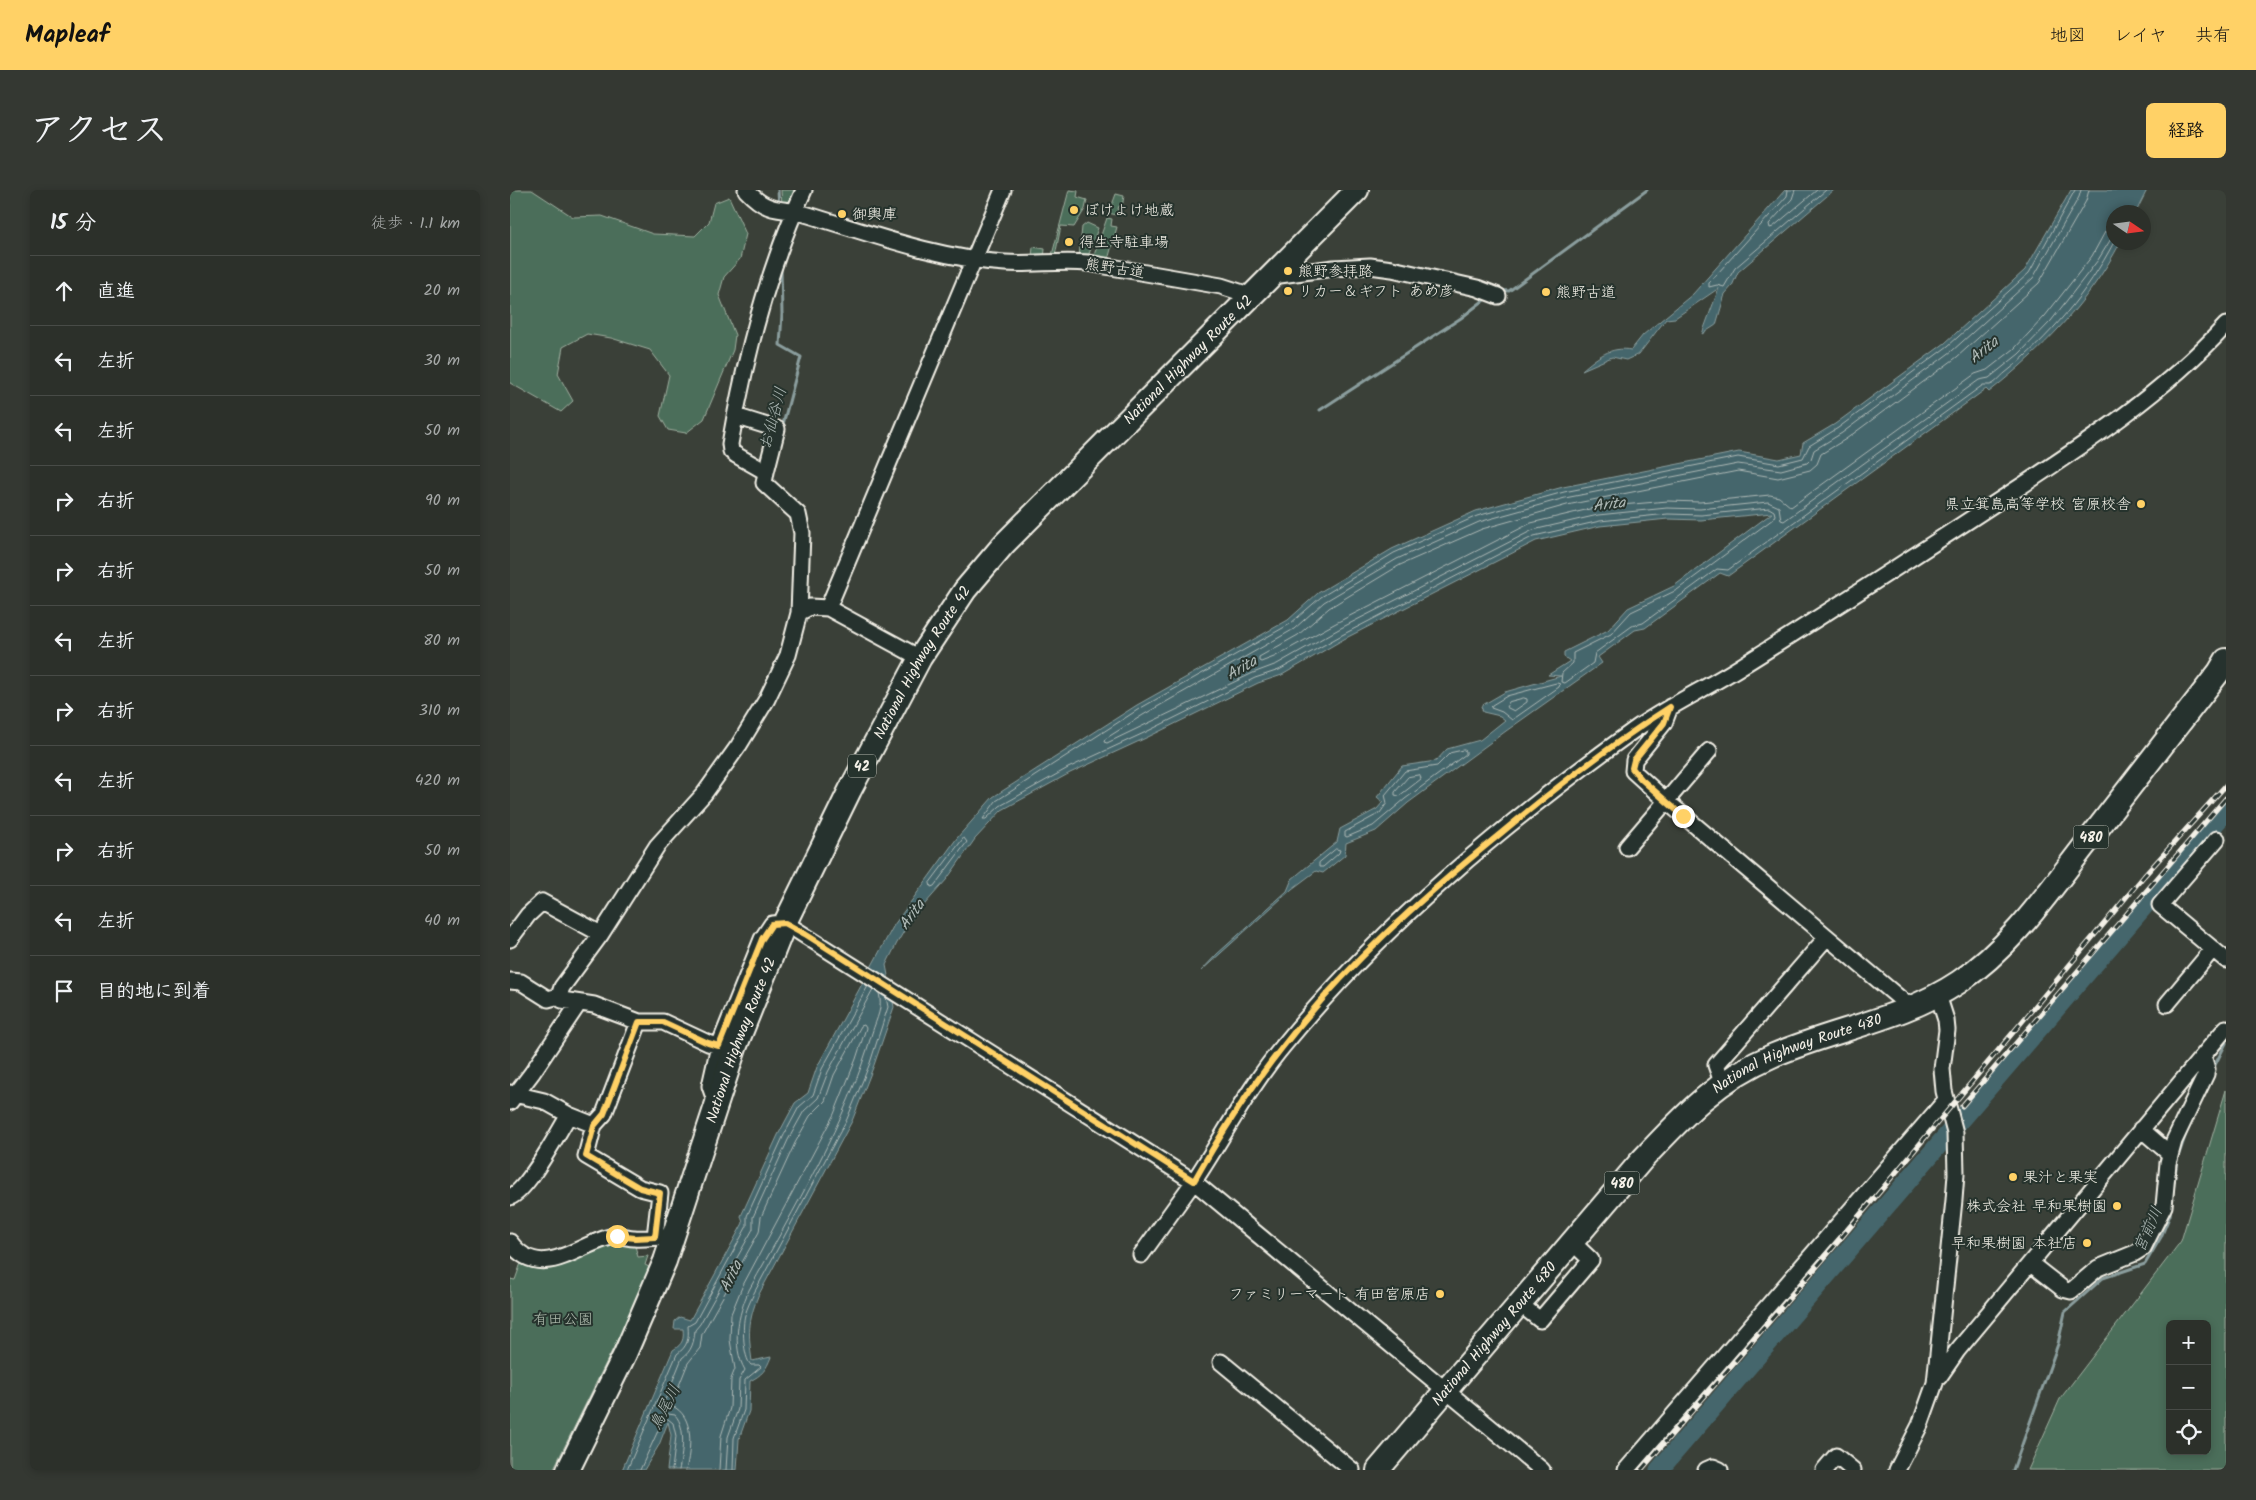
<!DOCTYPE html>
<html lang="ja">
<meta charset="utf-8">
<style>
:root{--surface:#2c302a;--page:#343832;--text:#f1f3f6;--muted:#a6a9a8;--line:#484b47;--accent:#ffd166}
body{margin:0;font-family:Kalam,"Klee One",sans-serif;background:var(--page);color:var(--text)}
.controls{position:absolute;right:15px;bottom:15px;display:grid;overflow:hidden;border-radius:8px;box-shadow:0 2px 8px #0003}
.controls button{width:45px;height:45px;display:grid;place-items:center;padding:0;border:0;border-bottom:1px solid var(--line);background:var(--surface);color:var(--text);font:25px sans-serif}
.compass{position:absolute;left:1596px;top:15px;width:45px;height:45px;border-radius:50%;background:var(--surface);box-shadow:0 2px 8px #0003;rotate:103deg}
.stop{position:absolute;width:15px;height:15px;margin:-11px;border:4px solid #ffd166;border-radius:50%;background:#fff}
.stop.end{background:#ffd166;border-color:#fff;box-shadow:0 1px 5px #0008}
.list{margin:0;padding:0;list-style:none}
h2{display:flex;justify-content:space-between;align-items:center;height:65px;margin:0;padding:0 20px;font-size:21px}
h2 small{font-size:16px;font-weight:400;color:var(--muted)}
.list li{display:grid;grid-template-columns:32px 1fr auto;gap:15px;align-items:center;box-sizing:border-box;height:70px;padding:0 20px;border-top:1px solid var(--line)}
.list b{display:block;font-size:19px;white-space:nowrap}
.list em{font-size:16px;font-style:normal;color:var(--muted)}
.icon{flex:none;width:28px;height:28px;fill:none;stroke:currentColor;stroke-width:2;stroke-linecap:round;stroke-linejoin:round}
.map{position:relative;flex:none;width:1716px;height:1280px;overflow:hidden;border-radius:8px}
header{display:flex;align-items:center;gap:30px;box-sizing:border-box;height:70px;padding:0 25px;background:var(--accent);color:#111}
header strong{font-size:24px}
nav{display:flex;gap:28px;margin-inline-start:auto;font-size:18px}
.intro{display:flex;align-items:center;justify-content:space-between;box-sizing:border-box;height:120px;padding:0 30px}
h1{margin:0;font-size:35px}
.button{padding:12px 22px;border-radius:8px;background:var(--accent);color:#111;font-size:18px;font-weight:700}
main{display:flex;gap:30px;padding:0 30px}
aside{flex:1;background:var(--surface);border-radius:8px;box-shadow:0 2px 8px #0003}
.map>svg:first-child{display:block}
.green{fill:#4c6e5a;stroke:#a0b0a1;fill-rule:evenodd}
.water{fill:#45666c;stroke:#8b9e9e}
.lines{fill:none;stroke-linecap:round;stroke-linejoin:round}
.shore{stroke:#aeb9b6;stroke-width:1}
.stream{stroke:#8b9e9e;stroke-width:3}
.river{stroke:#45666c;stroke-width:19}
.minor-casing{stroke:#f4f1e8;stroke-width:19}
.highway-casing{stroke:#f4f1e8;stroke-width:26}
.minor{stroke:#26332d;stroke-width:15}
.highway{stroke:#26332d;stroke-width:22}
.rail-casing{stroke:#f4f1e8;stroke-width:5}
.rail{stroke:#26332d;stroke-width:3;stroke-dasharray:9;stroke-linecap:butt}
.route{stroke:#ffd166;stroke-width:6}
.poi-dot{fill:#ffd166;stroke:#26332d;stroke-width:2}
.labels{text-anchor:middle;stroke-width:4;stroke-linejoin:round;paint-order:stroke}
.shield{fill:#26332d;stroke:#b6b8b0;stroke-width:1}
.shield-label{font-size:14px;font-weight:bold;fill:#f4f1e8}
.poi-label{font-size:15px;fill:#f4f1e8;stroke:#26332d;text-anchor:start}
.street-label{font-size:15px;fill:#f4f1e8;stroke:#26332d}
.park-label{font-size:15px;fill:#b1bdaf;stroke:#26332d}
.water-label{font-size:16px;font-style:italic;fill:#aeb9b6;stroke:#26332d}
</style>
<header>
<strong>Mapleaf</strong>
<nav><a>地図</a><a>レイヤ</a><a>共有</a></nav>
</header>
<div class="intro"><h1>アクセス</h1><a class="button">経路</a></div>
<main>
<aside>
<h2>15 分<small>徒歩 · 1.1 km</small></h2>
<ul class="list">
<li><svg class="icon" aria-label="ahead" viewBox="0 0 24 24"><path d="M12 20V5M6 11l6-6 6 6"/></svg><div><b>直進</b></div><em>20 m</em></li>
<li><svg class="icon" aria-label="left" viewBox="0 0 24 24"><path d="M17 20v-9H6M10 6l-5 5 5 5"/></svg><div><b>左折</b></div><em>30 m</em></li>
<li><svg class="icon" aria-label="left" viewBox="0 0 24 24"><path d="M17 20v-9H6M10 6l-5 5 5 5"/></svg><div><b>左折</b></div><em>50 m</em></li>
<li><svg class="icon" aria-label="right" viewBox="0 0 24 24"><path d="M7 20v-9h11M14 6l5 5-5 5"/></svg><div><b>右折</b></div><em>90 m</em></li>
<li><svg class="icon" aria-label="right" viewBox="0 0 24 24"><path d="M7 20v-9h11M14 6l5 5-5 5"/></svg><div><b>右折</b></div><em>50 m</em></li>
<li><svg class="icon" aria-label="left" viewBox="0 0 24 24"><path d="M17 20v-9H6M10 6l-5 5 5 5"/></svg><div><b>左折</b></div><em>80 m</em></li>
<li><svg class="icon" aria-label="right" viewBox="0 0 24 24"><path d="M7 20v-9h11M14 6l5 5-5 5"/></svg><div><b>右折</b></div><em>310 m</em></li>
<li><svg class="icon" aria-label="left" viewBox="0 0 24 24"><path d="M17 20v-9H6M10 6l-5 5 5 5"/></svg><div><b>左折</b></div><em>420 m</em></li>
<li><svg class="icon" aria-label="right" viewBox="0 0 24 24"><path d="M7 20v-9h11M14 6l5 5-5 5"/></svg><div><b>右折</b></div><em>50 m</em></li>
<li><svg class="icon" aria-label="left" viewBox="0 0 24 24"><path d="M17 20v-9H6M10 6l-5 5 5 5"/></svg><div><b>左折</b></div><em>40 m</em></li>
<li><svg class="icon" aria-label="arrive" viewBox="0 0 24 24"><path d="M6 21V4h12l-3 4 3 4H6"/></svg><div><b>目的地に到着</b></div></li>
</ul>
</aside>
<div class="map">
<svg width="1716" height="1280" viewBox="0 0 1716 1280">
<rect width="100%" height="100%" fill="#3a4038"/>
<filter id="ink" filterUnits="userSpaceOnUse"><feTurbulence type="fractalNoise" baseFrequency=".02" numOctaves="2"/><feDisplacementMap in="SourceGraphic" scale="10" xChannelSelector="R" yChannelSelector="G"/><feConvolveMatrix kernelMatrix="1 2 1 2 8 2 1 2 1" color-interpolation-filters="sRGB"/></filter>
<g filter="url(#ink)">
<!-- green -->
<path class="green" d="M 0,0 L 22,0 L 63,27 L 92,26 L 143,44 L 185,46 L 199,32 L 204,13 L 219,7 L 236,44 L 230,69 L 214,87 L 209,105 L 225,145 L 223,160 L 194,229 L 176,243 L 158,240 L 150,226 L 159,185 L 140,160 L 101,148 L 77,144 L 53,157 L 48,184 L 63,211 L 51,222 L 0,193 Z
M 271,0 L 285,0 L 281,16 L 272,16 Z
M 559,0 L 568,1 L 567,7 L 577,10 L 575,19 L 564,37 L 551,36 L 545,66 L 542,65 Z
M 606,4 L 614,6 L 612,17 L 609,16 L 606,25 L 599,23 Z
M 597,28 L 602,29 L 601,36 L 607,37 L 598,70 L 583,68 Z
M 577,33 L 588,38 L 578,67 L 569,67 L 572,37 Z
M 523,57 L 535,59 L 534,69 L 522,67 Z
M 1716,900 L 1716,1280 L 1518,1280 L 1550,1209 L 1671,1051 ZM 1660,1134 L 1697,1134 L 1697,1261 L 1660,1261 Z
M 103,1051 L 124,1052 L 128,1067 L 138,1066 L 135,1075 L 139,1077 L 136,1092 L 43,1280 L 0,1280 L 0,1089 L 5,1090 L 11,1073 L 33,1077 Z"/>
<!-- water -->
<path class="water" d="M 1275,0 L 1324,0 L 1228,82 L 1222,96 L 1215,104 L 1206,135 L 1192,144 L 1209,98 L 1165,128 L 1156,129 L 1129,164 L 1116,170 L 1102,167 L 1072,180 C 1087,167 1101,156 1121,160 L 1133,145 L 1183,104 Z
M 1561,0 L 1637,0 L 1626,22 L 1604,22 L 1604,52 L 1610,53 C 1579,112 1532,160 1479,202 L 1476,199 L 1218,386 L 1210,383 L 1135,438 L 1125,440 L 1088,467 L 1092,473 L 996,541 L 898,613 L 866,641 L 836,653 L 835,665 L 813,683 L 806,681 L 782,699 L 691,781 L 707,764 L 777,701 L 782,689 L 827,652 L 830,639 L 867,619 L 873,612 L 867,607 L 892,576 L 926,571 L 937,559 L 970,550 L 995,530 L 990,526 L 973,522 L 971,516 L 995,502 L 1051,486 L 1038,485 L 1060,471 L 1054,467 L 1054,462 L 1098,440 L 1118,418 L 1164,396 L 1262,323 L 1191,330 L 1158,329 L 1090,336 L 1026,351 L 834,449 L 772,485 L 748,493 L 638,547 L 560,583 L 492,620 L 465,649 L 437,689 L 400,731 L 387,753 L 376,775 L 384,817 L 364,875 L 342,931 L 248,1106 C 238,1132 238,1143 242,1171 L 261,1167 C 256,1180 252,1185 240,1191 L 239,1221 L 229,1249 L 227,1280 L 157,1280 L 161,1245 L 158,1232 L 149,1255 L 134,1280 L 112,1280 L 163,1160 C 173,1154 174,1149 173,1139 L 164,1139 L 165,1131 L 170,1127 L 180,1130 L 233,1033 L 231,1026 L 268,945 L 285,913 L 298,903 L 307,877 L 384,735 L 447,648 L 483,607 L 627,515 L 778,430 L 808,403 L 882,359 L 966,321 L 1053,297 L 1229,262 L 1269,269 L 1291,264 L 1293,253 L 1325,234 L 1435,153 L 1515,80 Z"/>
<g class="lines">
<!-- shore -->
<path class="shore" d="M 1278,0 L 1277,6 L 1199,93 L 1199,97 L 1207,95 L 1214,97 L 1225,78 L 1316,0
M 1285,0 L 1282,9 L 1259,34 L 1260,38 L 1263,37 L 1307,0
M 1565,0 L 1519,83 L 1438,156 L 1328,238 L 1299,256 L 1293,268 L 1269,274 L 1228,267 L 1054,302 L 967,326 L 884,363 L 811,407 L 780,434 L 629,519 L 486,611 L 473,629 L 476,629 L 490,616 L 558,578 L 636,542 L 745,488 L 769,480 L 832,445 L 1024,346 L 1090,331 L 1158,324 L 1191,325 L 1259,318 L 1264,321 L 1265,325 L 1263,329 L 1167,400 L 1121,422 L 1101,444 L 1063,463 L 1063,473 L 1052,483 L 1051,492 L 1055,493 L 1083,473 L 1085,463 L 1122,436 L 1133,433 L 1207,379 L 1218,380 L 1473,195 C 1475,195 1478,195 1480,195 C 1485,194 1491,186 1495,183 C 1539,148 1578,102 1604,52
M 1571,0 L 1569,7 L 1523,88 L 1442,161 L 1332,243 L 1304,260 L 1301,269 L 1297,273 L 1271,280 L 1228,274 L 1055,308 L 969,332 L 887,369 L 814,412 L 784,439 L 633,525 L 595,549 L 594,552 L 597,553 L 743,483 L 767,474 L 829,439 L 1023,340 L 1088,325 L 1157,318 L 1190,319 L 1258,312 L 1269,317 L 1271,330 L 1274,331 L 1469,190 L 1479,188 L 1509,164 L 1541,131 L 1588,70 L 1604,44
M 1579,0 L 1576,11 L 1529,93 L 1447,167 L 1336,249 L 1311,264 L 1307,274 L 1300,280 L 1268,288 L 1228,281 L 1057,315 L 972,339 L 890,375 L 819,418 L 788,445 L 749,467 L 749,471 L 751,472 L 764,467 L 826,433 L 1021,333 L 1088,317 L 1158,311 L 1190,312 L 1260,305 L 1269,307 L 1281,317 L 1465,184 L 1477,180 L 1504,159 L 1535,126 L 1582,66 L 1595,42 L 1604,35
M 1047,493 L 1050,494 L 1049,497 L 1002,530 L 992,522 L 981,518 L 982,515 L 997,506 Z
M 1014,508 L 1017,509 L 1017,512 L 1004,521 L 996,517 L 999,512 Z
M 954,560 L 956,561 L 956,564 L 895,609 L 863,636 L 837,647 L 835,646 L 835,642 L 870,623 L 877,613 L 875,605 L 895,581 L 927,576 L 940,563 Z
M 910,585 L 911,589 L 889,606 L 885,605 L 885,602 L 898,587 Z
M 454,648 L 457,652 L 424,696 L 421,697 L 420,693 Z
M 826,659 L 830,660 L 829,663 L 813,677 L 809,677 L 809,673 Z
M 117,1280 L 167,1164 C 178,1156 179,1149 178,1136 L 185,1132 L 237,1036 L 237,1026 L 273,947 L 289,917 L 303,905 L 312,879 L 358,796
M 130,1280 L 152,1232 L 158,1229 L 163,1233 L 166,1246 L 162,1280
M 169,1280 C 172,1265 177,1238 165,1225 L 152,1223 L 151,1220 L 172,1168 C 182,1161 184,1152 185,1140 L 190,1134 L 243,1039 L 243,1027 L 278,950 L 294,921 L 308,908 L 318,882 L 363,799
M 176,1280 C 181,1259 185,1226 162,1216 L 162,1213 L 178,1173 L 190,1158 L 192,1144 L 249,1042 L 251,1027 L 285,953 L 300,926 L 315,911 L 324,885 L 351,836 L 354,835 L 356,838 L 346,869 L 324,924 L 232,1097 L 221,1124 L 220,1150 L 225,1179 L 221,1189 L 220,1218 L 211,1246 L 209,1280
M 216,1280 L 218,1247 L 228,1219 L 229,1190 L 235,1180 C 221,1156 228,1124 239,1100 C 284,1019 337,931 362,843 C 367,827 373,819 369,803
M 223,1280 L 224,1248 L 234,1220 L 235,1190 L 251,1177 L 249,1175 L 241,1175 C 233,1168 232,1135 235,1125 C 237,1118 241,1110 244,1103 L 337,929 L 360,873 L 378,817 L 376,807"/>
<!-- stream -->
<path class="stream" d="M 268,0 L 269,16
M 271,78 L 272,124 L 270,155 L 291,167 L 272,238
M 988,100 L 999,101 L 1137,0
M 810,220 L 951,128 L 978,107
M 1702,881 L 1716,853
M 1503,1280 L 1548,1154 L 1555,1122 L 1593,1088 L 1635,1074 L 1651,1047 L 1660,1025 L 1667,970 L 1679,935"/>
<!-- river -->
<path class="river" d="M 1149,1280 L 1716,621"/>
<!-- minor casing -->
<g class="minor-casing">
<path id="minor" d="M 236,0 C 252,17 262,20 285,21 C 354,41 423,68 495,73 C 523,75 550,70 578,73 L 711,96 L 742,106
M 762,86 L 824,78 L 860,76 L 882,79 L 967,98 L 988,106
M 225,226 L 267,239 L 256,282
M 318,418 L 493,0
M 289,423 L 300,417 L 318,418 L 410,468
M 1160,517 L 1154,533 L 1124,570 L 1123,581 L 1155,610 L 1400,817
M 1707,649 L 1650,715 L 1716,770
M 1117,657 L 1199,561
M 0,749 L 18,725 L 32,712 L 91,744
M 0,791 L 11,792 L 38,809 L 49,806 L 52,810 L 84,815 L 129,832
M 49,806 L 52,797 L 91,744 L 147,656 L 194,604 L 229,555 L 257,509 L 278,465 L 289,423 L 292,343 L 288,324 L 254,293 L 256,282 L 226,265 L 221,261 L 220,254 C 235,167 257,81 294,0
M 1657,814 L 1703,759
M 1212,892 L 1206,875 L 1317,747
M 0,903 L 34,911 L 59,925 L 84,935
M 0,912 L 22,883 L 69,813
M 207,916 L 200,896 L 209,856 L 252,749 L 262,734 L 275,733 L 683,991 L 1032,1280
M 1631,939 L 1660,964
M 0,1007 C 18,1000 47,944 59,925
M 145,1047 L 150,1003 L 130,998 L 76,966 L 84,935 L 94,924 L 129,832 L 153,832 L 198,853 L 209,856
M 0,1052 C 31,1095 71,1051 105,1046 C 111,1045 118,1048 124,1048 C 134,1049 145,1047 155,1047
M 631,1065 C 648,1041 665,1018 682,994 C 713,948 738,898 774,855 C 874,733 996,632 1124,540 C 1158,516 1195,499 1230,477 C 1319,422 1406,365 1493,308 C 1571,257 1653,204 1716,135
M 1521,1074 L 1553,1099 L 1561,1101 L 1588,1078 L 1625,1063 L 1633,1058 L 1654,1016 L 1658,973 L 1664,951 L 1696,884 L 1697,879 L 1693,866
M 1010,1114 L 1030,1130 L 1081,1070 L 1062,1052
M 711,1172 L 842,1280
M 1429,1187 L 1447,1161 L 1716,838
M 1116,1280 L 1436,910
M 1196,1280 L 1203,1277 L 1210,1280
M 1314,1280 L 1326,1266 L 1343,1280
M 1387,1280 L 1410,1235 L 1425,1193 L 1444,1010 L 1446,984 L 1445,943 L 1434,901 L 1432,879 L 1437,840 L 1436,830 L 1428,805"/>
</g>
<!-- highway casing -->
<g class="highway-casing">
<g id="highway">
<path id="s1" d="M 58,1280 L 115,1164 L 155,1071 L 225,858 L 275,733 L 340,600 L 410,468 L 455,400 L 494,354 L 847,0"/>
<path id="s2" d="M 868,1280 L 1131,971 C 1173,926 1207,889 1264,865 C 1325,839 1394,829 1449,792 C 1501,757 1537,704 1575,655 C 1620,597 1664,540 1709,482 L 1716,470"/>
</g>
</g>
<!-- minor -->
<use href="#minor" class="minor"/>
<!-- highway -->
<use href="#highway" class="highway"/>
<!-- rail casing -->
<g class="rail-casing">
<path id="rail" d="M 1452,916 L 1716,608
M 1131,1280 L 1316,1066 L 1634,686 L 1716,595"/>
</g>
<!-- rail -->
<use href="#rail" class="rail"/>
</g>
</g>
<g class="lines" filter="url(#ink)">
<!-- route -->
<path class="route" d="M 107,1046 L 125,1048 L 145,1047 L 150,1003 L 130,998 L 76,966 L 84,936 L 94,924 L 129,832 L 153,832 L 198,853 L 209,856 L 252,749 L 262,734 L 275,733 L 295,744 L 684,991 C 710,945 738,901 771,859 C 834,777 910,709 990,644 C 1044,599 1100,555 1160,517 L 1154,533 L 1124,570 L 1122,578 L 1131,589 L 1173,626"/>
</g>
<!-- markers -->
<g class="poi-dot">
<circle cx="564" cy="20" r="5"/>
<circle cx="332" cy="24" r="5"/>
<circle cx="559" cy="52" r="5"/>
<circle cx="778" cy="81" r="5"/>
<circle cx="778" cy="101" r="5"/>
<circle cx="1036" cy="102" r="5"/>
<circle cx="1631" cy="314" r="5"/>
<circle cx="1503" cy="987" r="5"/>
<circle cx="1607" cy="1016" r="5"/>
<circle cx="1577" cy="1053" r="5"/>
<circle cx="930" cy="1104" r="5"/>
</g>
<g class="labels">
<!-- shield labels -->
<g class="shield">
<rect x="338" y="564.5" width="28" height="23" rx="4"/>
<rect x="1563.5" y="635.5" width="35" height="23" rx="4"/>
<rect x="1094.5" y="981.5" width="35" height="23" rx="4"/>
</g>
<g class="shield-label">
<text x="352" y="581">42</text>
<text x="1581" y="652">480</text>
<text x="1112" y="998">480</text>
</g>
<!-- poi labels -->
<g class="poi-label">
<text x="574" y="25">ぼけよけ地蔵</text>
<text x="342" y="29">御輿庫</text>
<text x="569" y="57">得生寺駐車場</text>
<text x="788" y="86">熊野参拝路</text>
<text x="788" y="106">リカー＆ギフト あめ彦</text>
<text x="1046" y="107">熊野古道</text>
<text x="1621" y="319" text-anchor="end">県立箕島高等学校 宮原校舎</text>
<text x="1513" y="992">果汁と果実</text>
<text x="1597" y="1021" text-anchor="end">株式会社 早和果樹園</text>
<text x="1567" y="1058" text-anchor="end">早和果樹園 本社店</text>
<text x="920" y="1109" text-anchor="end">ファミリーマート 有田宮原店</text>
</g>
<!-- street labels -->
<g class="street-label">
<text transform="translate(605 78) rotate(9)" y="5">熊野古道</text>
<text dy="5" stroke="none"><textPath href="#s1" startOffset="1289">National Highway Route 42</textPath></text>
<text dy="5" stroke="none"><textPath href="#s1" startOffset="884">National Highway Route 42</textPath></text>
<text dy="5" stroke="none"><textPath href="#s1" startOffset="464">National Highway Route 42</textPath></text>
<text dy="5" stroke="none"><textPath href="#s2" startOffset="599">National Highway Route 480</textPath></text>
<text dy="5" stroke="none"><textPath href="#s2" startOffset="179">National Highway Route 480</textPath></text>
</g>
<!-- park labels -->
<g class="park-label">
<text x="53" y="1134">有田公園</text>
</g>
<!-- water labels -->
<g class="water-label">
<text transform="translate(1473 159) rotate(-38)" y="6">Arita</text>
<text transform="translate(262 228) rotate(-75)" y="6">お仙谷川</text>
<text transform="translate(1099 313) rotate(-6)" y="6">Arita</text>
<text transform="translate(731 477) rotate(-30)" y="6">Arita</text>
<text transform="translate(401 724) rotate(-54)" y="6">Arita</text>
<text transform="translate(1637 1039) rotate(-66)" y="6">宮前川</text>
<text transform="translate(220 1086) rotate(-64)" y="6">Arita</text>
<text transform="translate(154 1217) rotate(-63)" y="6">鳥尾川</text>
</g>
</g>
</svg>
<div class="controls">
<button>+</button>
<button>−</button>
<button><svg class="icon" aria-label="locate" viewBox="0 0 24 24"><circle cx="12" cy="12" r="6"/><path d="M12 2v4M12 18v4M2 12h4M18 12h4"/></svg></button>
</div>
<svg class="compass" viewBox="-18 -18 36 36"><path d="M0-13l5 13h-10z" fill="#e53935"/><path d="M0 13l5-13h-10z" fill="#a6a9a8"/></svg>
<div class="stop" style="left:107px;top:1046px"></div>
<div class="stop end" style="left:1173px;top:626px"></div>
</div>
</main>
